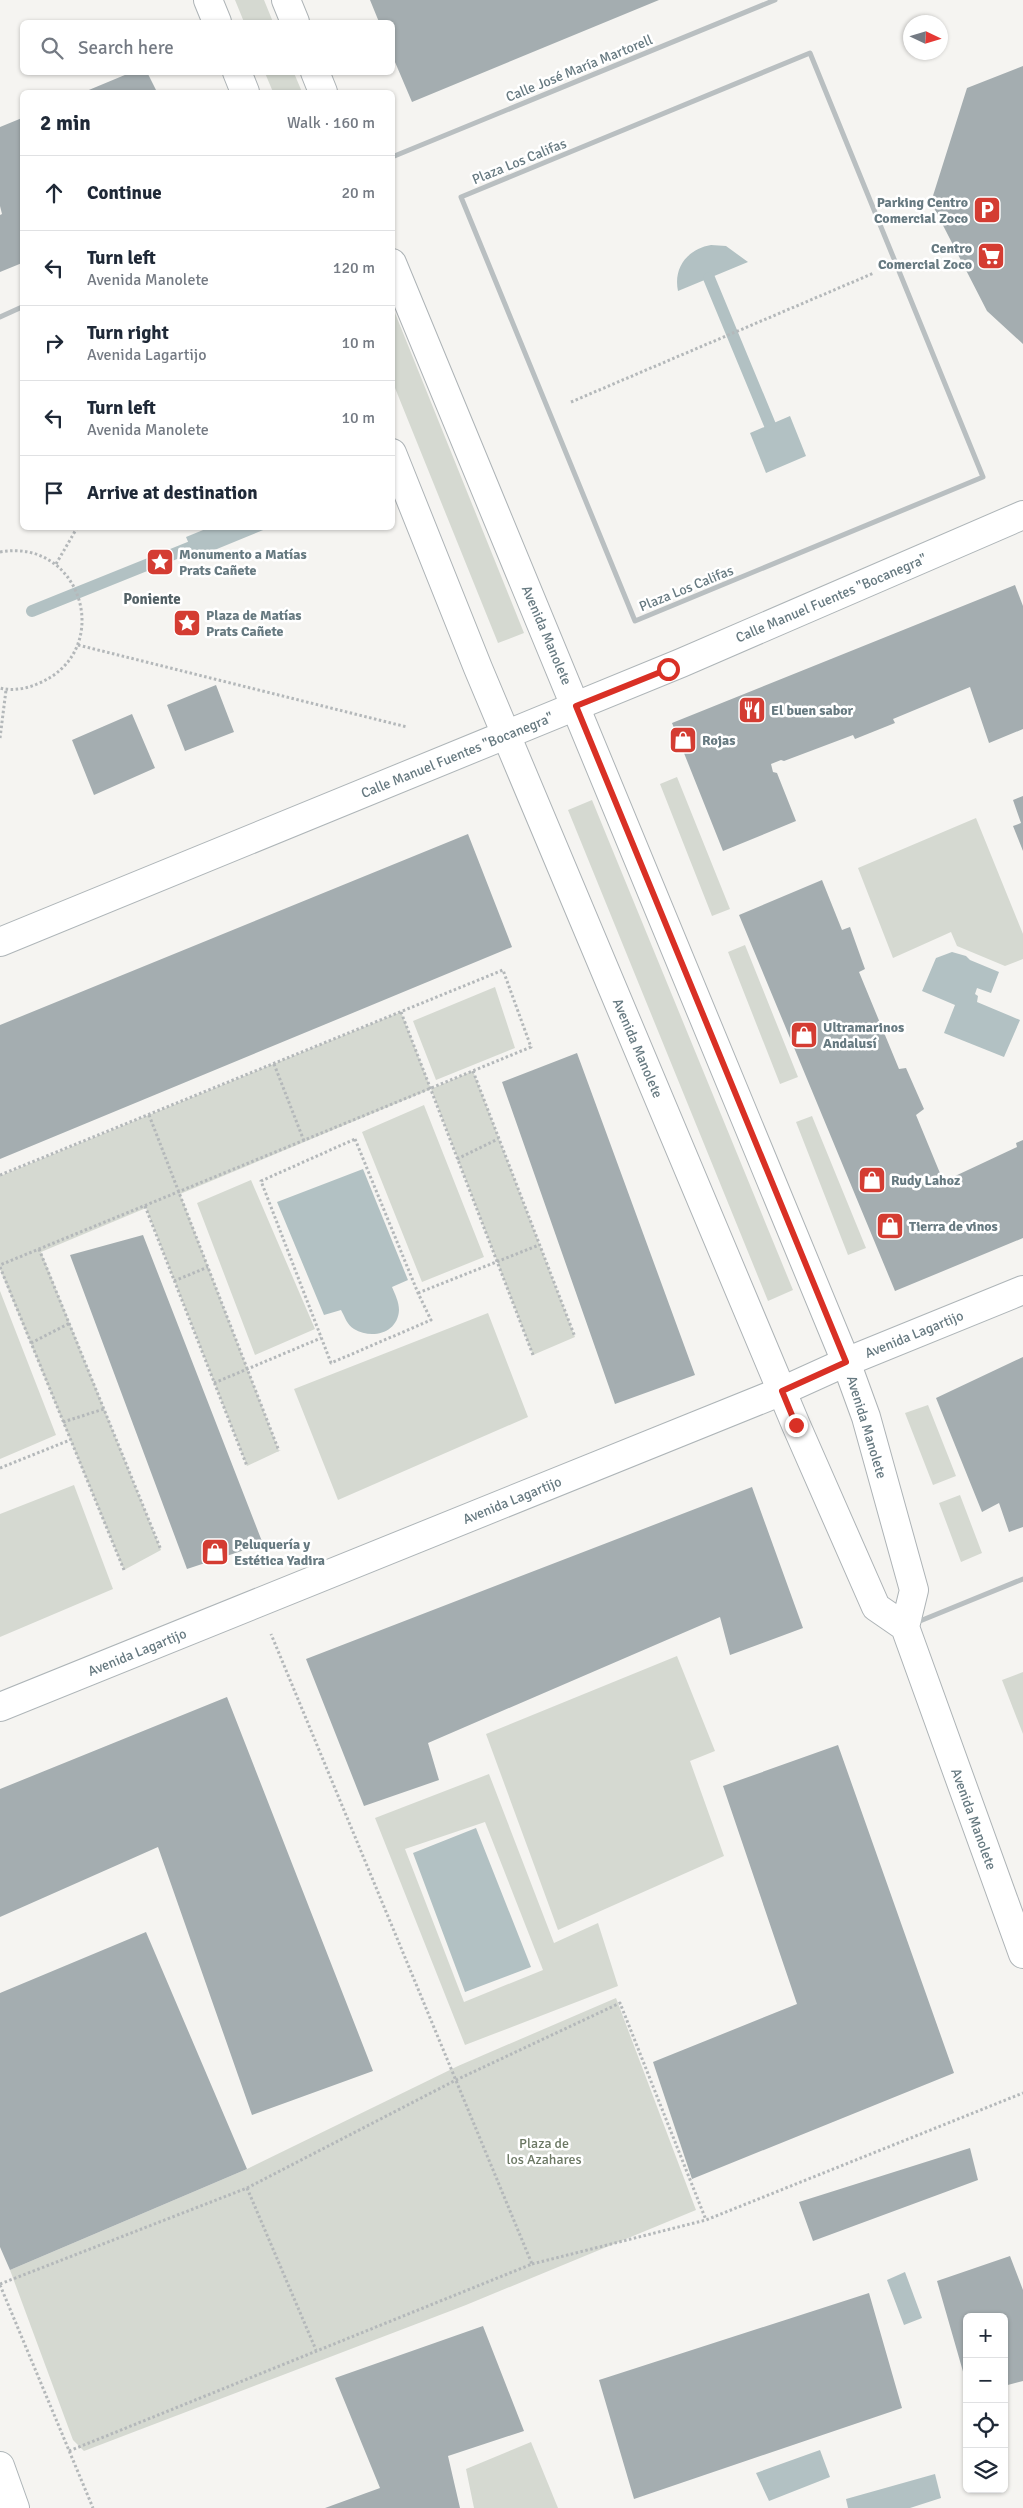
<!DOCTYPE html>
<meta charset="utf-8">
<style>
:root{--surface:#fff;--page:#f2f2f3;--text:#1f2937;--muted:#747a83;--line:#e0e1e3}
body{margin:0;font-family:Signika,sans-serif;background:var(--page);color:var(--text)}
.controls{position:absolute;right:15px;bottom:15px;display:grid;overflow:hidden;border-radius:8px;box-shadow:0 1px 4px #0004}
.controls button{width:45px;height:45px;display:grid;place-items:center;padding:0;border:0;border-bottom:1px solid var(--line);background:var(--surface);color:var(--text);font:25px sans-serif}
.compass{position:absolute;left:903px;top:15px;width:45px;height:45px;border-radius:50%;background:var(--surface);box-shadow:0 1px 4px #0004;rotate:94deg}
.stop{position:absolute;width:15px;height:15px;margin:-11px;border:4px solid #d93025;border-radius:50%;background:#fff}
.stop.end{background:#d93025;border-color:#fff;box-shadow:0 1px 5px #0008}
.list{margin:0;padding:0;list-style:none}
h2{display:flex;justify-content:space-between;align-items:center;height:65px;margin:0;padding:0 20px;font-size:21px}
h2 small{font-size:16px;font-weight:400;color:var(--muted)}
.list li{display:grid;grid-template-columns:32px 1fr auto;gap:15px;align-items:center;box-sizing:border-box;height:75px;padding:0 20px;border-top:1px solid var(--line)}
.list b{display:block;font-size:19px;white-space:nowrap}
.list p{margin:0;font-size:16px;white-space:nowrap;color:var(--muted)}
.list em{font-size:16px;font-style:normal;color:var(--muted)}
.icon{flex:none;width:28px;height:28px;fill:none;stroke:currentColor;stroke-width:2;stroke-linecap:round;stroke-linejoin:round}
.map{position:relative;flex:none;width:1023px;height:2508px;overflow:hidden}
.search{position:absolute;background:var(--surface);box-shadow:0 1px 4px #0004;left:20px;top:20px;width:375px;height:55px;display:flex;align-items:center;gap:12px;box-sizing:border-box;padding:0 18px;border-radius:8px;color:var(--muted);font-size:19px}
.panel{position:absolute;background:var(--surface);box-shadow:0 1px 4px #0004;left:20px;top:90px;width:375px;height:440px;border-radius:8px}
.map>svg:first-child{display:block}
.green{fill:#d5d9d1;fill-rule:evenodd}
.water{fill:#b2c1c3}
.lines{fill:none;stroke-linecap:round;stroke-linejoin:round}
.stream{stroke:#b2c1c3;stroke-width:12}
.building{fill:#a4adb0}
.secondary-casing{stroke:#aeb5b8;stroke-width:30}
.primary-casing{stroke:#adb3b6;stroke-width:30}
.path{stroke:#b4b8ba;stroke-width:3;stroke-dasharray:2.5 2.5;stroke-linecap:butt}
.street{stroke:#b9bfc1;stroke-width:5}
.secondary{stroke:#fff;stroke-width:28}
.primary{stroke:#fff;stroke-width:28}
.route{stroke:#d93025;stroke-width:6}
.labels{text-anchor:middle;stroke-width:5;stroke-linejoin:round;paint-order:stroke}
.street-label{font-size:14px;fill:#667980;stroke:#fff}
.poi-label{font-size:14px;font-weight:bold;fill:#667980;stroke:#fff;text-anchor:start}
.park-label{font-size:14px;fill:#6c7864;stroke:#fff}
.neighbourhood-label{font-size:15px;font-weight:bold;fill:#536166;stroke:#fff}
</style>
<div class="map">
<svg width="1023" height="2508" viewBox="0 0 1023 2508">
<rect width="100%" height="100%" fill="#f5f4f1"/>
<!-- green -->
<path class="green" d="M 235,0 L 264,0 L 273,22 L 244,22 Z
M 265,73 L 294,73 L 302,92 L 273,92 Z
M 393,308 L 524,633 L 498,643 L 393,383 Z
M 677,777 L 730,909 L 712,916 L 660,784 Z
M 592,800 L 793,1290 L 768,1301 L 568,810 Z
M 976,818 L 1023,934 L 1023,959 L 1005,966 L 957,946 L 951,932 L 893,958 L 858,868 Z
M 745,945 L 798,1077 L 780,1084 L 728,952 Z
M 495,987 L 515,1048 L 436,1080 L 413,1021 Z
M 401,1012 L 431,1089 L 473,1071 L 575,1337 L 533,1355 L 431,1089 L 180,1194 L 279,1451 L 247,1466 L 146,1208 L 41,1252 L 161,1550 L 124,1570 L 0,1269 L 0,1176 Z
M 424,1105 L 484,1257 L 422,1282 L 362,1132 Z
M 812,1116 L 866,1248 L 848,1255 L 796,1122 Z
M 251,1180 L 315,1329 L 255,1355 L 197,1203 Z
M 0,1291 L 56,1435 L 0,1459 Z
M 488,1313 L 528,1417 L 338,1500 L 294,1389 Z
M 928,1405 L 956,1476 L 933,1485 L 905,1413 Z
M 74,1485 L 113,1589 L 0,1637 L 0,1514 Z
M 960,1495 L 982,1553 L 961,1562 L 939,1503 Z
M 677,1656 L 715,1751 L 690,1761 L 724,1856 L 558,1930 L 486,1734 Z
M 1023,1672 L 1023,1734 L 1002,1680 Z
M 489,1774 L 554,1943 L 598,1923 L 618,1986 L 465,2045 L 375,1818 ZM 485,1822 L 543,1970 L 464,2002 L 405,1849 Z
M 616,1998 L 696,2210 L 466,2305 L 84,2451 L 73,2440 L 10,2270 L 247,2169 L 458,2066 Z
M 531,2442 L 558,2508 L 474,2508 L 466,2469 Z"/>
<!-- water -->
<path class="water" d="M 711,245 L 726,246 L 748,262 L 678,291 C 673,267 688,249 711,245 Z
M 790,416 L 806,456 L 766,473 L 750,433 Z
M 208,528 L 268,528 L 195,558 L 186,537 Z
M 952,952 L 966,956 L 970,960 L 999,972 L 991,993 L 977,988 L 975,994 L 978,996 L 977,1002 L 1020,1020 L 1004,1057 L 944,1033 L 955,1005 L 922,991 L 936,958 Z
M 363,1169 L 408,1280 L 392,1287 C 395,1294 399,1302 399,1310 C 398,1333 372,1340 354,1329 C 347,1325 345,1317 341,1310 L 324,1315 L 277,1202 Z
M 476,1828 L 531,1967 L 465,1992 L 413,1853 Z
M 905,2272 L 922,2318 L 904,2325 L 887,2280 Z
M 820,2450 L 830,2477 L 769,2501 L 756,2473 Z
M 935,2474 L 941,2498 L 910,2508 L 848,2508 L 846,2499 Z"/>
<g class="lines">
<!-- stream -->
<path class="stream" d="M 709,278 L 770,425
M 32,611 L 191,547"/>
</g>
<!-- building -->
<path class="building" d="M 370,0 L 659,0 L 412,102 L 392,55 L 392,22 L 379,22 Z
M 1023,66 L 1023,344 L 987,311 L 931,202 L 967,88 Z
M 132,72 L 147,72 L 157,92 L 84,92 Z
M 22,118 L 22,177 L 20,178 L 22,181 L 22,263 L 0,272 L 0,215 L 2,214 L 0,206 L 0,127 Z
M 1015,585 L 1023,606 L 1023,729 L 989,743 L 970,687 L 893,719 L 895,723 L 855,739 L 853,735 L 784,761 L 781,760 L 771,764 L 773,772 L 777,773 L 796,821 L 723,851 L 672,723 Z
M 216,685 L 234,732 L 185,751 L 167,705 Z
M 132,714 L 155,768 L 94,795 L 72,740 Z
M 1023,796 L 1023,851 L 1013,826 L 1021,823 L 1013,800 Z
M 468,834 L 512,947 L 0,1159 L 0,1025 Z
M 822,880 L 842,930 L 850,927 L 865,969 L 859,972 L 899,1069 L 906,1068 L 924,1109 L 916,1115 L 942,1178 L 936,1182 L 937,1188 L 949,1184 L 953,1177 L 1017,1147 L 1016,1143 L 1023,1140 L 1023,1238 L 895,1291 L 739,915 Z
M 577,1053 L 695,1375 L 615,1404 L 502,1082 Z
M 143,1235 L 263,1544 L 187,1569 L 70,1255 Z
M 1023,1357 L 1023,1527 L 1009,1532 L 999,1503 L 982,1512 L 936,1398 Z
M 752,1487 L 803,1628 L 730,1655 L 720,1617 L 428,1743 L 439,1780 L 364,1806 L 306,1659 Z
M 227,1697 L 373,2071 L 252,2115 L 158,1847 L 0,1917 L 0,1789 Z
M 838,1745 L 954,2073 L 692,2179 L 653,2062 L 797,2004 L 723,1786 Z
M 146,1932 L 247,2169 L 10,2270 L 0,2247 L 0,1993 Z
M 970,2148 L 978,2180 L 813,2241 L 799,2202 Z
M 1010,2256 L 1023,2290 L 1023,2381 L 1004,2386 L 1004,2317 L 967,2317 L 966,2382 L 937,2281 Z
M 869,2293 L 902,2408 L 634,2499 L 599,2380 Z
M 483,2326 L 524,2431 L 448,2456 L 460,2508 L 325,2508 L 380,2488 L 335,2378 Z"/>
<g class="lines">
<!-- secondary casing -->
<g class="secondary-casing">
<path id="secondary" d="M 0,942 L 681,663 L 1023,515
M 0,1707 L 782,1391 L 846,1362 L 1023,1290
M 0,2466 L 15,2508"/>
</g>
<!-- primary casing -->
<g class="primary-casing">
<path id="primary" d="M 208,0 L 217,22
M 286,0 L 295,22
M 237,72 L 245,92
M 315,72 L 323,92
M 392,263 L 846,1362 L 866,1417 L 914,1590 L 905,1627 L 1023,1954
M 392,453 L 478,668 L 796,1425 L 876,1607 L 905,1627"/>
</g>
<!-- path -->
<path class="path" d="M 571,402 L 874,273
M 0,552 C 83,537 116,653 37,684 C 26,689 12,691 0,688
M 56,564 L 77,528
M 78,645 L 407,727
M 0,738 L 6,690
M 401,1012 L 533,1355
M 274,1064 L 304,1141
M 473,1071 L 575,1337
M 149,1115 L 279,1451
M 355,1139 L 418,1293 L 431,1320 L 331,1363 L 261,1181 Z
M 457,1159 L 498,1139
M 0,1175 L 503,970 L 531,1047 L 0,1265
M 145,1206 L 247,1466
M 39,1249 L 161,1550
M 0,1267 L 124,1570
M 174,1281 L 208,1267
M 418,1293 L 539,1245
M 31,1343 L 70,1323
M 214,1383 L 321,1338
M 63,1422 L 104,1409
M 0,1468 L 70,1440
M 247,2188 L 316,2350
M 532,2264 L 706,2220 L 1023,2093
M 0,2284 L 247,2188 L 456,2080 L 620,2003 L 706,2220
M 0,2285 L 93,2508
M 69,2451 L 532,2264 L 271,1634"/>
<!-- street -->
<path class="street" d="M 810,53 L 983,477 L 635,621 L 461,197 Z
M 392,157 L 775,0
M 0,317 L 22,307
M 915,1623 L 1023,1579"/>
<!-- secondary -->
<use href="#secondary" class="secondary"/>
<!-- primary -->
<use href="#primary" class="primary"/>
</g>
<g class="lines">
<!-- route -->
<path class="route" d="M 668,669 L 576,706 L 846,1362 L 782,1391 L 796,1425"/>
</g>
<!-- icons -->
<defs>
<g id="parking-square" transform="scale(1.4375)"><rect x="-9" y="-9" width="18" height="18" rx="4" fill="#d43c32" stroke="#fff"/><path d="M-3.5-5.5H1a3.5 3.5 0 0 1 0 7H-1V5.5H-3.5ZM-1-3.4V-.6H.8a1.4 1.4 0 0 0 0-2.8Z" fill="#fff"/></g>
<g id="supermarket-square" transform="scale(1.4375)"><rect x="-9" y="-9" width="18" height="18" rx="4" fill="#d43c32" stroke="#fff"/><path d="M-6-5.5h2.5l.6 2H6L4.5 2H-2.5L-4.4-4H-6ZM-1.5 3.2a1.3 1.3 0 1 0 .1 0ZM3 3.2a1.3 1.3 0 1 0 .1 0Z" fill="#fff"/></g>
<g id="sight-square" transform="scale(1.4375)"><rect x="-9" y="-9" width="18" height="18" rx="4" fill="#d43c32" stroke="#fff"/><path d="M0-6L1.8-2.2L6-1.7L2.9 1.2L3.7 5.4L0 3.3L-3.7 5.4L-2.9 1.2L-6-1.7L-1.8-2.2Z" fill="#fff"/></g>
<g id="restaurant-square" transform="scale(1.4375)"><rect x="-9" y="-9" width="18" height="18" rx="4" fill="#d43c32" stroke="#fff"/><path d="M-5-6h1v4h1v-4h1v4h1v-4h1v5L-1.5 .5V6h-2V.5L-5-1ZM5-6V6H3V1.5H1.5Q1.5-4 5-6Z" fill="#fff"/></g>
<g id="shop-square" transform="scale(1.4375)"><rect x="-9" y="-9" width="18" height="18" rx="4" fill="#d43c32" stroke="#fff"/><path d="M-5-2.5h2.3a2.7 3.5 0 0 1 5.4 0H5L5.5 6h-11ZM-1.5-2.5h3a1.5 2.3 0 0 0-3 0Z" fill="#fff"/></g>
</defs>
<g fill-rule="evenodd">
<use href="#parking-square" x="987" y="210"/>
<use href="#supermarket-square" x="991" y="256"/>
<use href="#sight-square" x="160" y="562"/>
<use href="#sight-square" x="187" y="623"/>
<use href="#restaurant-square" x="752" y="710"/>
<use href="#shop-square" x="683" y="740"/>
<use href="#shop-square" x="804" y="1035"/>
<use href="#shop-square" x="872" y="1180"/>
<use href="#shop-square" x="890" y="1226"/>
<use href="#shop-square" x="215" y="1552"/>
</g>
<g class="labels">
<!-- street labels -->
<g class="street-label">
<text transform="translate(579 68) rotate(-22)" y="5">Calle José María Martorell</text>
<text transform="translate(519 161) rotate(-22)" y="5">Plaza Los Califas</text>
<text transform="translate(686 588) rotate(-22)" y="5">Plaza Los Califas</text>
<text transform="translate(831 598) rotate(-23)" y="5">Calle Manuel Fuentes "Bocanegra"</text>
<text transform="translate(547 635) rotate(67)" y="5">Avenida Manolete</text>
<text transform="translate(457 755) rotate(-22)" y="5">Calle Manuel Fuentes "Bocanegra"</text>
<text transform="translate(638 1048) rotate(67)" y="5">Avenida Manolete</text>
<text transform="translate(914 1334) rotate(-22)" y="5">Avenida Lagartijo</text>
<text transform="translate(867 1427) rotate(73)" y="5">Avenida Manolete</text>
<text transform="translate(512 1500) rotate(-22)" y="5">Avenida Lagartijo</text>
<text transform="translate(137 1652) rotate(-22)" y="5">Avenida Lagartijo</text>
<text transform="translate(974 1819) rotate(70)" y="5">Avenida Manolete</text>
</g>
<!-- poi labels -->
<g class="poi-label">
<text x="968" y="207" text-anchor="end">Parking Centro<tspan x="968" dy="16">Comercial Zoco</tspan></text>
<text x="972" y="253" text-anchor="end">Centro<tspan x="972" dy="16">Comercial Zoco</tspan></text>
<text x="179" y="559">Monumento a Matías<tspan x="179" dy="16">Prats Cañete</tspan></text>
<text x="206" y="620">Plaza de Matías<tspan x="206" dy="16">Prats Cañete</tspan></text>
<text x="771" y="715">El buen sabor</text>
<text x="702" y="745">Rojas</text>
<text x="823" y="1032">Ultramarinos<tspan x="823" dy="16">Andalusí</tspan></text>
<text x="891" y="1185">Rudy Lahoz</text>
<text x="909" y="1231">Tierra de vinos</text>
<text x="234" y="1549">Peluquería y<tspan x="234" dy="16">Estética Yadira</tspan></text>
</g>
<!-- park labels -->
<g class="park-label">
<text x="544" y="2148">Plaza de<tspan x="544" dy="16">los Azahares</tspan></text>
</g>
<!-- neighbourhood labels -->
<g class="neighbourhood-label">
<text x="152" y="604">Poniente</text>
</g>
</g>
</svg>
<div class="controls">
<button>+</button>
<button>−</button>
<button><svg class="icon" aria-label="locate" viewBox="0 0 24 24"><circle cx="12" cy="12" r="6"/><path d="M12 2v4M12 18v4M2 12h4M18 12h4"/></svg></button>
<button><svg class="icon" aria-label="layers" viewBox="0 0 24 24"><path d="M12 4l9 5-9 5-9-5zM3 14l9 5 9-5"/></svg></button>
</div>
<svg class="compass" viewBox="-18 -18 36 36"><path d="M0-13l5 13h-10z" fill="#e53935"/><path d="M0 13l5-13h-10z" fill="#747a83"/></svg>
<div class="stop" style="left:668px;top:669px"></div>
<div class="stop end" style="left:796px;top:1425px"></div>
<div class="search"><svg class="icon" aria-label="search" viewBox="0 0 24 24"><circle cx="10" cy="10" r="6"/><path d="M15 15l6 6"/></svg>Search here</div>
<section class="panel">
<h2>2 min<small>Walk · 160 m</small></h2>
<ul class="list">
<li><svg class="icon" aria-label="ahead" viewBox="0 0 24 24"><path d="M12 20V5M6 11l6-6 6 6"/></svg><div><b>Continue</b></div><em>20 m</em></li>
<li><svg class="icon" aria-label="left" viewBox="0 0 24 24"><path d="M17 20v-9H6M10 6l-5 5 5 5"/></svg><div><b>Turn left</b><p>Avenida Manolete</p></div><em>120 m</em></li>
<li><svg class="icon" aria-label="right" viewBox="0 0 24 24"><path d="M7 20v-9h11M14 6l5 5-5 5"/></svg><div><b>Turn right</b><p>Avenida Lagartijo</p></div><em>10 m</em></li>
<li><svg class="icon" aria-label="left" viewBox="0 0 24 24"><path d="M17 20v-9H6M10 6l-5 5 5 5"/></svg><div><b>Turn left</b><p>Avenida Manolete</p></div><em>10 m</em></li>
<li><svg class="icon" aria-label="arrive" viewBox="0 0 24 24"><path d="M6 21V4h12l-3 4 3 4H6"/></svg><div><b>Arrive at destination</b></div></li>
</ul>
</section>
</div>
